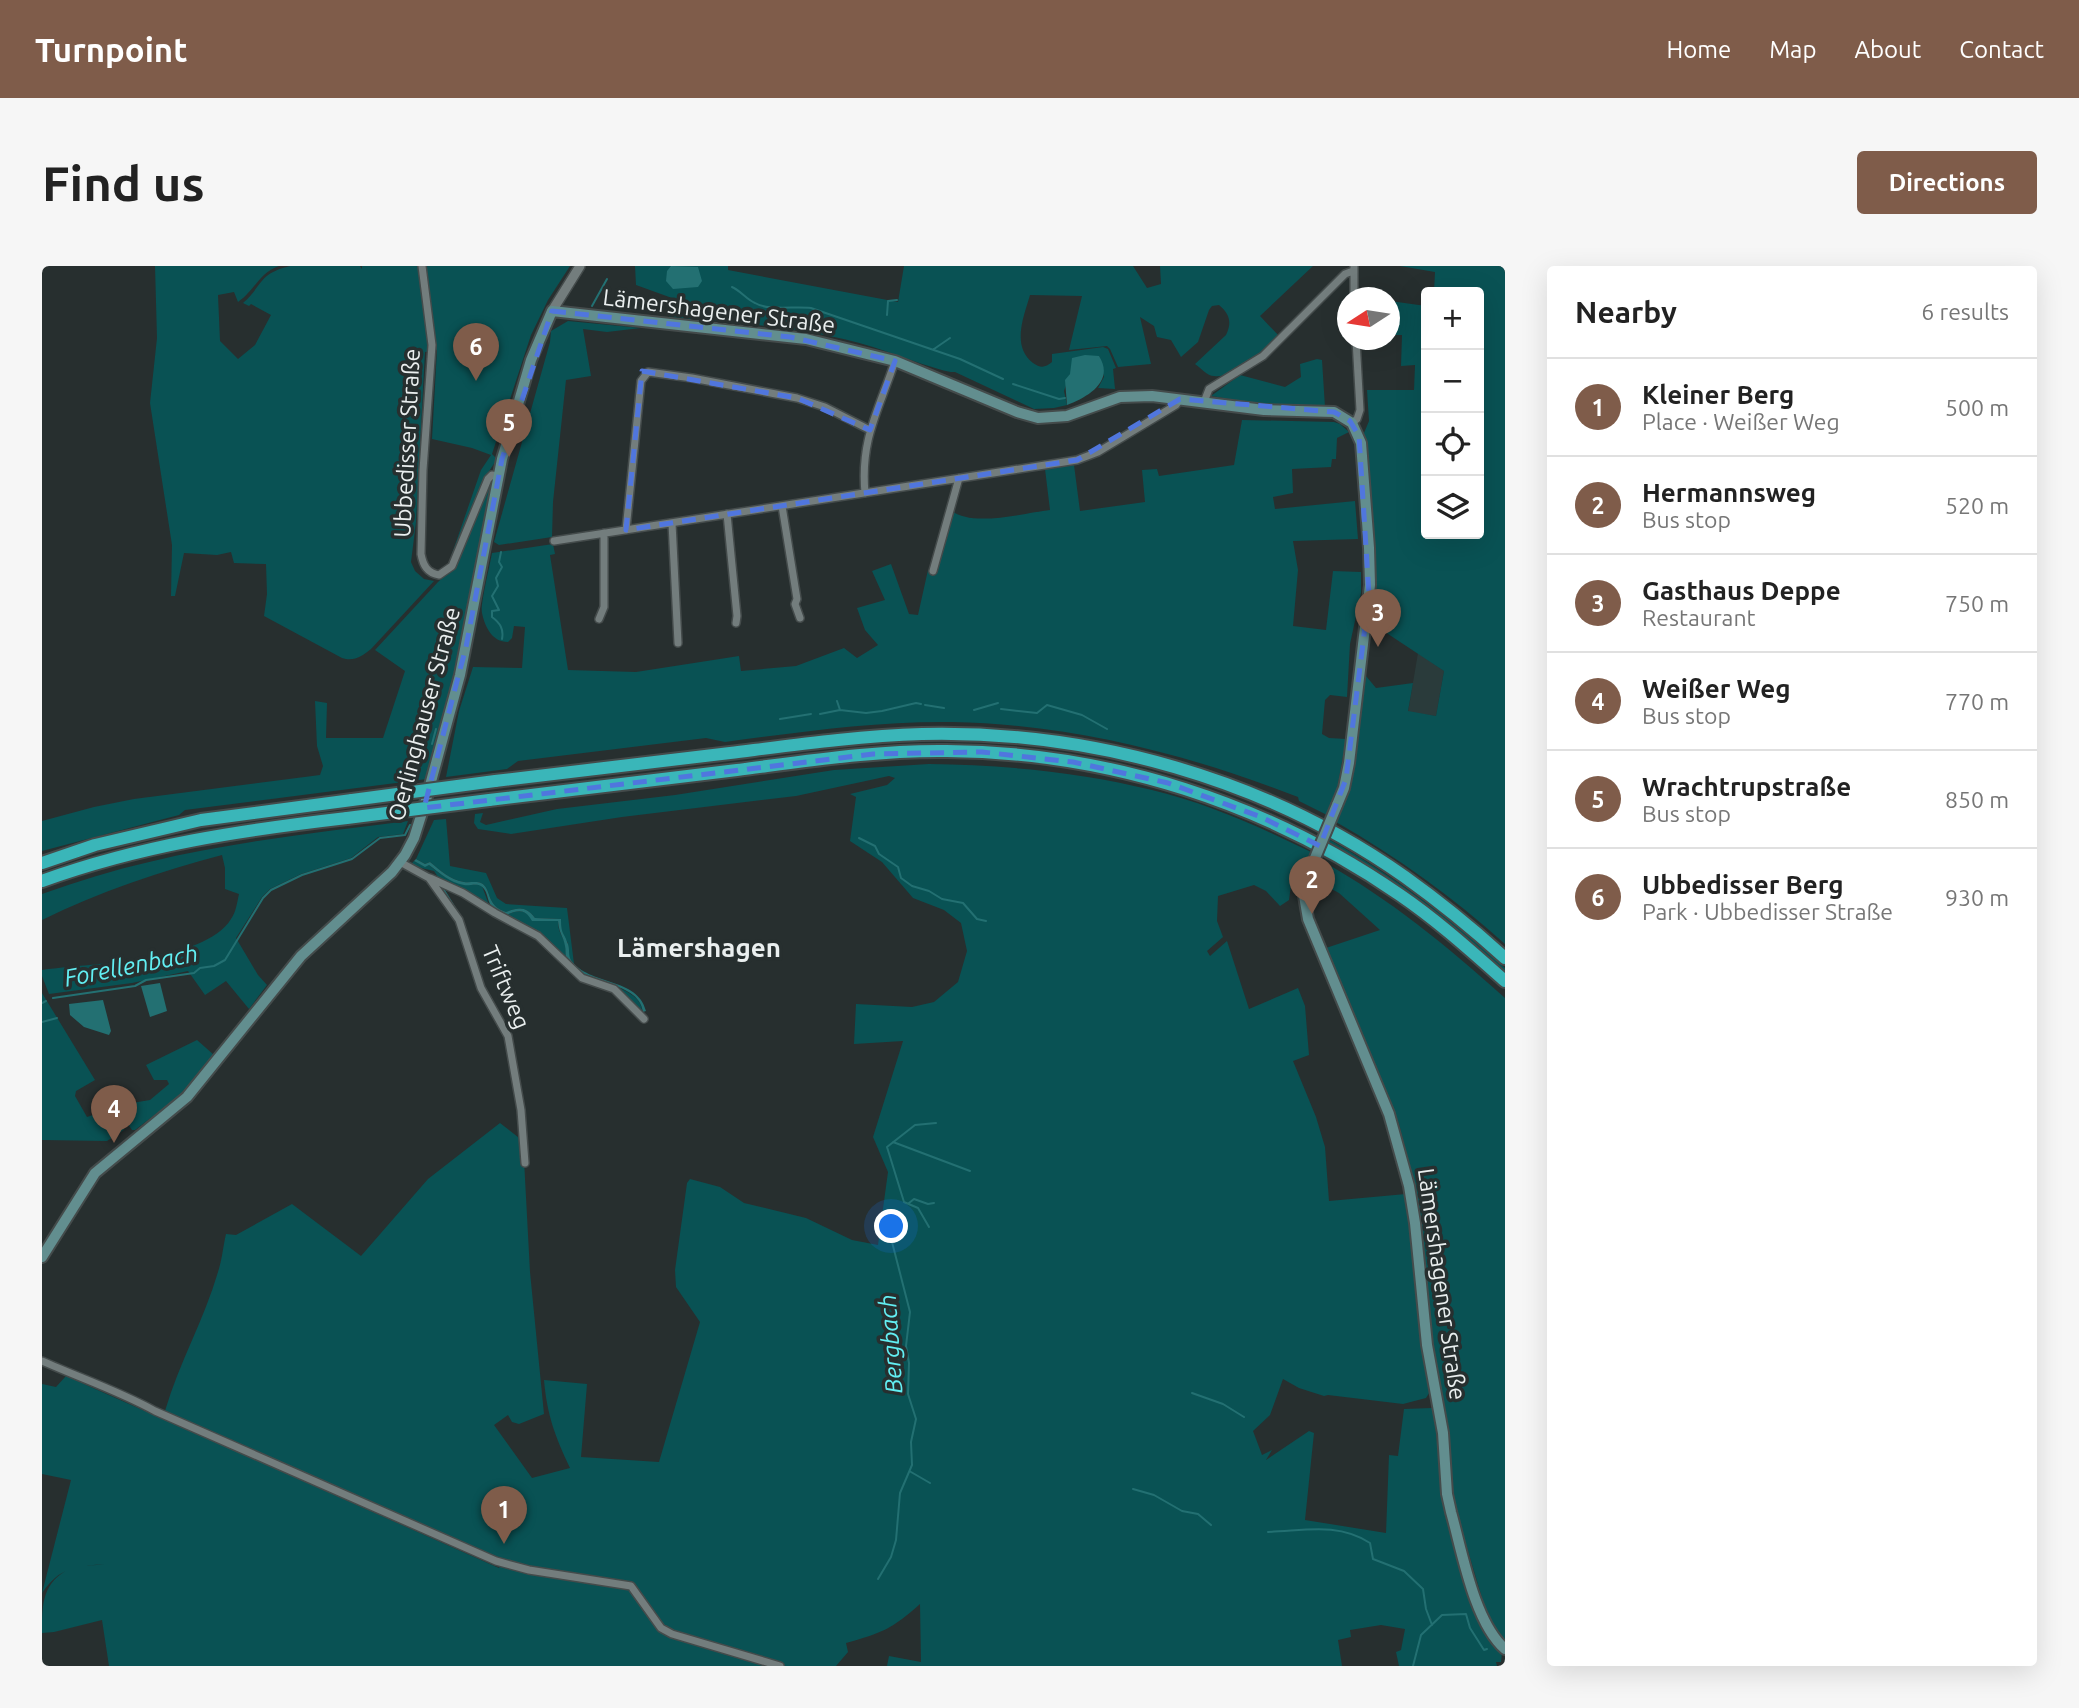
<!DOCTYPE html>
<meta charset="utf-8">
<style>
:root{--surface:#fff;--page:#f6f6f6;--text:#222;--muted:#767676;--line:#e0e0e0;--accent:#7f5c4a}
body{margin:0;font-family:Ubuntu,sans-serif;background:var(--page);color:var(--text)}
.controls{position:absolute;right:21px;top:21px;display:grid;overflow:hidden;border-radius:7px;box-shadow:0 7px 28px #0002}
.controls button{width:63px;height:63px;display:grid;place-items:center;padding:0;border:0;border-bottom:2px solid var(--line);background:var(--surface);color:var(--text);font:35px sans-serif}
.compass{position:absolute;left:1295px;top:21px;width:63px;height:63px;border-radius:50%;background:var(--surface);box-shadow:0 7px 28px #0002;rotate:258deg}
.you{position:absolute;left:850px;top:961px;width:24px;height:24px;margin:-18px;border:5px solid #fff;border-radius:50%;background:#1a73e8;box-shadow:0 0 0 10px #1a73e833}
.badge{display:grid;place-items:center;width:46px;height:46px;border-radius:50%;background:var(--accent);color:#fff;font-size:23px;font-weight:700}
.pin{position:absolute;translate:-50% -58px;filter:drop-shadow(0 2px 4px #0008)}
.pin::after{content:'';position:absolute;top:37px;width:24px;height:21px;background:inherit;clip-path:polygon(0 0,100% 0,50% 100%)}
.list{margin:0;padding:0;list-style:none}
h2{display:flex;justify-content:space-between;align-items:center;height:91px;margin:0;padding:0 28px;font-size:30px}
h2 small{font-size:23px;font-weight:400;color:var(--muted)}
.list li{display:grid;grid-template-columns:46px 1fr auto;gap:21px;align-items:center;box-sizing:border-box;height:98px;padding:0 28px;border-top:2px solid var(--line)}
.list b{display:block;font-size:26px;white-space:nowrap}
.list p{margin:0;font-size:23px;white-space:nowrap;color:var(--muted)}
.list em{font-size:23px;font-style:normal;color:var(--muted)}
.icon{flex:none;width:38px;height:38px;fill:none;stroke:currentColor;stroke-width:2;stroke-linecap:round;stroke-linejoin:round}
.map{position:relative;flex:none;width:1463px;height:1400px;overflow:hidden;border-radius:7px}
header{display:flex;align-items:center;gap:42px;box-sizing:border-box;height:98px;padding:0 35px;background:var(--accent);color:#fff}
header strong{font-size:33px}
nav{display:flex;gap:38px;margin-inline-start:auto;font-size:24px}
.intro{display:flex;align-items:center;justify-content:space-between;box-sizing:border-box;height:168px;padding:0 42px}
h1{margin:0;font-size:49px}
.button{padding:18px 32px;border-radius:7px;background:var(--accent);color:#fff;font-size:24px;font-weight:700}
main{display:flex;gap:42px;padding:0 42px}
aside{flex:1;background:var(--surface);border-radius:7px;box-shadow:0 7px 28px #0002}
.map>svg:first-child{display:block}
.built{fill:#2a3b3b}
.green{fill:#095254}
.water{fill:#237072}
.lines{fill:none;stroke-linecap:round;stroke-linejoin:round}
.stream{stroke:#237072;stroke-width:2}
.minor-casing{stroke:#444b4b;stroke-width:10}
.tertiary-casing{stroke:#444b4b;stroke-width:12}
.secondary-casing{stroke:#444b4b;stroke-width:14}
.motorway-casing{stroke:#444b4b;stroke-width:16}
.minor{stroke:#737d7d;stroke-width:7}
.tertiary{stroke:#737d7d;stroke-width:9}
.secondary{stroke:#628e8f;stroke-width:10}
.motorway{stroke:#3ab6b9;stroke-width:12}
.secondary-bridge-casing{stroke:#444b4b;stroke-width:14;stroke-linecap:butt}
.motorway-bridge-casing{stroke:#444b4b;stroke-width:16;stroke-linecap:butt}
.secondary-bridge{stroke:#628e8f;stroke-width:10}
.motorway-bridge{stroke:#3ab6b9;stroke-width:12}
.marked{fill:none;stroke:#5076de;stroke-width:5;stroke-dasharray:14 9;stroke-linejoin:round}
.labels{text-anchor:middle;stroke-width:7;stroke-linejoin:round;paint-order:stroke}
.street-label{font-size:23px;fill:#eaefef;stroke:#272f2f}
.water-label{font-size:24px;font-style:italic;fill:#62eff3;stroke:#272f2f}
.quarter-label{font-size:26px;font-weight:bold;fill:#eaefef;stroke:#272f2f}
</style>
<header>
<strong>Turnpoint</strong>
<nav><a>Home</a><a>Map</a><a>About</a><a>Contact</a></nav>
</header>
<div class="intro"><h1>Find us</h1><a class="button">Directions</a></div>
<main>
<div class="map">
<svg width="1463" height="1400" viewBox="0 0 1463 1400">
<rect width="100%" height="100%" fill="#272f2f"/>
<!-- built -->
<path class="built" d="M 1376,387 L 1402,405 L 1394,450 L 1366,446 Z"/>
<!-- green -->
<path class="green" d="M 113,0 L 237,0 C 217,7 213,24 196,36 L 192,26 L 176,29 L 178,75 L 196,93 L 213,79 L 229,49 L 209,38 L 207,40 L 201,37 C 222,18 216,8 248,0 L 318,0 L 320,3 L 320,0 L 528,0 L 506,34 L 489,69 L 450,188 L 455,193 L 442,213 L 414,286 L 405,302 L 439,204 L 449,189 L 430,182 L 390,173 L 395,84 L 383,86 L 374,256 L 369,296 L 373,305 L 382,313 L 392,315 L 329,383 C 320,390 312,396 300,392 L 222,350 L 225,328 L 224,298 L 192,297 L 189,286 L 175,289 L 142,287 L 133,330 L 129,330 L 130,279 L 108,137 L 115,72 Z
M 593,0 L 686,0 L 686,4 L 856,36 L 862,0 L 1091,0 L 1105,22 L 1119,18 L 1118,0 L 1271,0 L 1218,50 L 1237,70 C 1222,84 1192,113 1172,110 C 1165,110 1159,102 1153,98 L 1184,69 C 1190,57 1188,48 1177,39 L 1170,40 L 1167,44 L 1156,76 L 1139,91 L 1129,74 L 1115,71 L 1112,60 L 1098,51 L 1109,98 L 1076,101 L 1068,83 L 1065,80 L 1027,84 L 1040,30 L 988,29 C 982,50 969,80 991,97 C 998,102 1003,102 1010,96 L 1010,88 L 1061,81 L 1066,83 L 1074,102 L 1071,103 L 1073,123 L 1056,122 L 1062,111 L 1057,90 L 1028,108 L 1022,125 L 1025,139 L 1012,142 L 992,143 L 913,106 C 904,108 845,85 831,81 C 765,61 695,57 627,51 L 630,32 L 594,19 Z
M 1358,0 L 1463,0 L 1463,678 C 1411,631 1355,591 1294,556 L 1309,521 L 1324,410 L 1334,422 L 1371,417 L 1366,445 L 1394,450 L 1402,405 L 1343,366 L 1333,345 L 1332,278 L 1322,167 L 1327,155 L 1325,124 L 1372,124 L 1373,99 L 1359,100 L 1360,69 L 1348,69 L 1348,35 L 1384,40 L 1384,268 L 1437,268 L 1437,26 L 1392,26 L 1393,6 Z
M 526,55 L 599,62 L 565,66 L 541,63 L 549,110 L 524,114 L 511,236 L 510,271 L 457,279 L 452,276 L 508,76 L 509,65 Z
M 1275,93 L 1280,94 L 1283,141 L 1219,138 L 1169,130 L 1198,109 L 1243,121 L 1259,111 L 1258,98 Z
M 1200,154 L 1292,156 L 1298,158 L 1307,166 L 1295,172 L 1294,193 L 1290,193 L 1289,201 L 1250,203 L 1251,227 L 1231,231 L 1233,243 L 1313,235 L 1316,273 L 1251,275 L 1256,304 L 1251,360 L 1284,364 L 1291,305 L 1319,306 L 1319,327 L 1308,378 L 1305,431 L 1288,429 L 1283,434 L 1280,468 L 1287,472 L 1304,473 L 1295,524 L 1285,549 L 1257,535 L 1256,531 C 1145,488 1030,458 910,456 C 834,455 758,466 683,476 L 664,472 L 476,495 L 465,503 L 404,511 L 417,445 L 431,401 L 480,402 L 483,361 L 472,360 L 470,372 L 466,376 C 450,376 443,361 440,347 C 438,339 448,299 450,287 L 511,278 L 513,288 L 508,289 L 526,404 L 594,406 L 697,390 L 699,405 L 754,400 L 802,382 L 815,392 L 836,379 L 823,364 L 815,342 L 843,334 L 830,305 L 849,298 L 867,348 L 876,349 L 886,304 L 889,304 L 910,245 C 930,261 983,247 1008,244 L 1003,203 L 1032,199 L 1038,245 L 1103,236 L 1100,204 L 1115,203 L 1117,210 L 1192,199 Z
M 447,218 L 450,219 L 419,387 L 385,513 L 143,544 L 137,549 L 0,585 L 0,555 L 52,541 L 92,533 L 278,509 L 281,500 L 275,480 L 273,435 L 285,437 L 284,472 L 341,472 L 363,405 L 333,384 L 396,316 L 412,301 Z
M 887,498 C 962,499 1037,506 1110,524 C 1165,537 1218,561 1269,586 L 1263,602 L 1250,612 L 1247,634 L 1238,640 L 1224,625 L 1212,619 L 1176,630 L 1175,655 L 1181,671 L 1165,685 L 1168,690 L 1185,675 L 1207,743 L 1256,722 L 1263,740 L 1267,789 L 1251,795 L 1274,851 L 1283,881 L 1287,935 L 1364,928 L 1389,1124 L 1384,1132 L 1361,1138 L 1286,1129 L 1282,1130 L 1257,1122 L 1241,1113 L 1228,1149 L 1211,1165 L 1220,1189 L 1230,1184 L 1224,1194 L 1267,1165 L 1272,1167 L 1263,1254 L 1344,1267 L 1347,1189 L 1356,1190 L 1362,1143 L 1390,1142 L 1392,1145 L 1401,1238 L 1438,1360 L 1443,1369 L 1460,1387 L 1459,1396 L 1454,1396 L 1455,1400 L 1357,1400 L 1354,1386 L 1359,1384 L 1363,1363 L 1339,1359 L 1308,1364 L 1309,1371 L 1296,1374 L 1300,1400 L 845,1400 L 847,1390 L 879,1396 L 878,1338 C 850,1363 840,1367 804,1377 L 806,1386 L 794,1400 L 67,1400 L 60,1354 L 12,1366 L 0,1367 C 0,1338 0,1315 30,1302 C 39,1299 53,1300 62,1298 C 32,1301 18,1301 0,1327 L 29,1214 L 0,1208 L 0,1118 L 14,1121 L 24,1110 L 457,1302 L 460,1295 L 123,1145 C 137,1097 162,1054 176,1006 C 180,994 181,981 184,968 L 194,969 L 250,938 L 319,990 L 386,913 L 458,857 L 481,875 L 488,1006 L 502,1148 L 477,1158 L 470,1156 L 466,1149 L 452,1159 L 490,1212 L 528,1202 C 513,1170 505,1149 502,1114 L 545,1118 L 539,1191 L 617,1196 L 658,1056 L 634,1021 L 633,1004 L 645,917 L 648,913 L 678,921 L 702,937 L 764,952 L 810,974 L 836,979 L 846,906 L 831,871 L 861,775 L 812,778 L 814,738 L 870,741 L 892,736 L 916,716 L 925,685 L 919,657 L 902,644 L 871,632 L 840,596 L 808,575 L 814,531 L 808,528 L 845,519 L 853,512 L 847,510 L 754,530 L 580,551 L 469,568 L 436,563 L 432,557 L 433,548 L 441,547 L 438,556 L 444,559 L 515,543 L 633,529 L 792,504 Z
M 404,553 L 408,600 L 444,607 L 455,632 L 464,638 L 525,642 L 532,698 L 527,691 L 526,677 L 519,667 L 519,653 L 493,652 C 484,640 477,641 464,646 C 443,639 450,622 439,617 C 435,615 427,617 422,616 C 407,613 399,605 388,596 L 383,598 L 374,593 L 392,554 Z
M 366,555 L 361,568 L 336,571 L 309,592 L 259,608 L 228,623 L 220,631 L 194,672 L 216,709 L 225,719 L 207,743 L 184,715 L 163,729 L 146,705 L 90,717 L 7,728 L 0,710 L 0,704 C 46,697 163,696 189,653 C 194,646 195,637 197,628 L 183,623 L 183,602 L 180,589 C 119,605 57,626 0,654 L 0,628 C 122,583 239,571 366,555 Z
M 1288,574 C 1352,610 1409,653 1463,702 L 1463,705 C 1408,656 1351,613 1287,576 Z
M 372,595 L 382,600 L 387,599 C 402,611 417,622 437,618 L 440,620 L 447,639 L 464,649 C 476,644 483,642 491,655 L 516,655 C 516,667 521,670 524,680 C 524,684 523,688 524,691 C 535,718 604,717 600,748 L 574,722 L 532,703 L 502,671 L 398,614 L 392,605 L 371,600 L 369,598 Z
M 1280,595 C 1348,633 1405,680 1463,732 L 1463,1377 L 1449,1357 L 1443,1342 L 1412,1238 L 1406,1163 L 1391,1085 L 1378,946 L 1370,908 L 1357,858 L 1284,682 L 1338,664 L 1297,627 L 1280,618 L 1282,614 L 1273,609 Z
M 0,727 L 53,814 L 34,825 L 33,830 L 45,851 L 77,840 L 82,864 L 65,875 L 0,874 Z
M 155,774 L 172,789 L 136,831 L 93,864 L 90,864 L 86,858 L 84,838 L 108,834 L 127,818 L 125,814 L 112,814 L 104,799 Z"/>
<!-- water -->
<path class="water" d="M 629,0 L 656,1 L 660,15 L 656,21 L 631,23 L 624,15 L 625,5 Z
M 1043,89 L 1057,90 C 1073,115 1046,131 1025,139 L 1023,114 L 1028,108 L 1030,92 Z
M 374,593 L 383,598 L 388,596 C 399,605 407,613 422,616 C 427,617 435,615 439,617 C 450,622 443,639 464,646 C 477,641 484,640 493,652 L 519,653 C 519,669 522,666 526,678 C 528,684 526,689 529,694 C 547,720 596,711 604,745 L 601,746 C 597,712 535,721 524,691 C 523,687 524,684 523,680 C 521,669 517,668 516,655 L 490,655 C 483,642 476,644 464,649 C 440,641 450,628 439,620 C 435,617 427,620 422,619 C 407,616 399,608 387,599 L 383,601 L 372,595 Z
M 118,717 L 125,745 L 108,751 L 99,720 Z
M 61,734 L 69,765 L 67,769 L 42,761 L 28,749 L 27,738 Z"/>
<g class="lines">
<!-- stream -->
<path class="stream" d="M 690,21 C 699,25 704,33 713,37 C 726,45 752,40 769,42 L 918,93 L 961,113
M 550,40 L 565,13
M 845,49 L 846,35 L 855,34
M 892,83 L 908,72
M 971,118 L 1017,133 L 1023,132
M 459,286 L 457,296 L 460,301 L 454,312 L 456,320 L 450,330 L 457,344 L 450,345 L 450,351 C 458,357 462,363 460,373
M 795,435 L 798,444
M 883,439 L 902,442
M 959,443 L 995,447 L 1005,439 L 1040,449 L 1065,463
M 932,444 L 956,437
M 778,448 L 798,444 L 824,447 L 840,445 L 874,437 L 879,438
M 738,453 L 769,448
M 390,478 L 394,463
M 817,572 L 833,580 L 837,588 L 856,601 L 859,612 L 870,620 L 887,625 L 900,633 L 921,637 L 935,653 L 944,655
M 400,621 L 416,647
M 11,732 L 93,720 L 104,714 L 152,707 L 158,702 L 172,700 L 183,694 L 221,632 L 229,624 L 260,609 L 310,593 L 338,572 L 363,569 L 368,559
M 0,737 L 4,735
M 0,756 L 15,752
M 851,876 L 928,905
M 867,937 L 872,933 L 886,938 L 892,937
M 887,961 L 876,942 L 862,936 L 845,881 L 873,859 L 894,857
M 1150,1127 L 1181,1138 L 1202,1151
M 869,1206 L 888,1217
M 1091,1223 L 1112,1229 L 1140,1245 L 1156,1248 L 1169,1259
M 1226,1266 C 1262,1265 1295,1256 1328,1277 L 1331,1293 L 1362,1305 L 1381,1323 L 1384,1343 L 1390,1359
M 836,1313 L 849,1291 L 854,1274 L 858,1227 L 870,1199 L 869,1176 L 874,1153 L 866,1128 L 867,1097 L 864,1080 L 868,1046 L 850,976 L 850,962
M 1371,1400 L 1379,1369 L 1400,1349 L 1424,1348 L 1428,1362 L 1442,1384 L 1445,1383"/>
<!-- minor casing -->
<g class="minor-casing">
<path id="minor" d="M 380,0 L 390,79 L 381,204 L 379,288 C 381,299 385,307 397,309 L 410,300 L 446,213 L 450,209 L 456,210
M 1312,0 L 1312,32
M 1162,136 L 1167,123 L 1221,90 L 1303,8 L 1311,5
M 1310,157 L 1315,153 L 1318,144 L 1314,74
M 823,227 C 818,173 837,144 853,95
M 740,240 L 755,333 L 753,338 L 758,352
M 685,248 L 695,350 L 694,357
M 630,257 L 636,377
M 584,264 L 599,115 L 606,106 L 650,112 L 755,132 L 783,141 L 828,164
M 512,275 L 1035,194 L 1056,186 L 1134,139 L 1138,133
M 891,305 L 917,212
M 557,353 L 562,341 L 562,267
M 358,596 L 387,612 L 417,654 L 439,722 L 466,770 L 479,844 L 483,897
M 388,612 L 421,627 L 453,647 L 496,670 L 540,712 L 572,723 L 602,753
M 0,1095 C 38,1112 77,1125 113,1145 L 454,1295 L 487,1304 L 589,1320 L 619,1362 L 630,1368 L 738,1400"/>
</g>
<!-- tertiary casing -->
<g class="tertiary-casing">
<path id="tertiary" d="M 510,45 L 538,0"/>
</g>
<!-- secondary casing -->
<g class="secondary-casing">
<path id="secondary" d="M 1268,604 L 1261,624 L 1266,653 L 1347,848 L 1367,920 L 1373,957 L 1385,1079 L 1401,1167 L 1405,1228 L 1409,1246 C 1420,1285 1432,1356 1463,1383
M 0,991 L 53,907 L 145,831 L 259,690 L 350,606 L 363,589 L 372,572 L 384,534 L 418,409 L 460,193 L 489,94 L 510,45 L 764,73 L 853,95 L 975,146 L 996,152 L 1025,150 L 1078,131 L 1110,130 L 1222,144 L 1292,146 L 1310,157 L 1319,177 L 1327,282 L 1328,319 L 1307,497 L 1302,522 L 1295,539"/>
</g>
<!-- motorway casing -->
<g class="motorway-casing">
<path id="motorway" d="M 453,515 C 531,506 609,496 688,487 C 752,479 816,470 880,468 C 1050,464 1224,513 1363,611 C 1398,636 1431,663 1463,692
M 447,534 C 530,524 612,514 695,504 C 765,495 835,484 905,485 C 1067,486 1225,537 1358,629 C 1396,655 1429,685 1463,715
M 0,597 L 53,579 L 159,554 L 310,534
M 0,615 C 99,579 201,564 305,552"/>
</g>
<!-- minor -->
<use href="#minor" class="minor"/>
<!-- tertiary -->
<use href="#tertiary" class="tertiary"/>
<!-- secondary -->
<use href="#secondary" class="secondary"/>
<!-- motorway -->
<use href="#motorway" class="motorway"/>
<!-- secondary-bridge casing -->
<g class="secondary-bridge-casing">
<path id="secondary-bridge" d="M 1268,604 L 1295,539"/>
</g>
<!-- motorway-bridge casing -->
<g class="motorway-bridge-casing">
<path id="motorway-bridge" d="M 310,534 L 453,515
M 305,552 L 447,534"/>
</g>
<!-- secondary-bridge -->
<use href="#secondary-bridge" class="secondary-bridge"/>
<!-- motorway-bridge -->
<use href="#motorway-bridge" class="motorway-bridge"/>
</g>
<!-- marked area -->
<path class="marked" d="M 510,45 L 748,71 L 853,95 L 828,164 L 755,132 L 600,105 L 584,264 L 1035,194 L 1138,133 L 1292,146 L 1308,155 L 1317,170 L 1327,329 L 1304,513 L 1278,580 L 1219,551 L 1126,517 L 1031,496 L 940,486 L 831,488 L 382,542 L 424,381 L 460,193 Z"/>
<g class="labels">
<!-- street labels -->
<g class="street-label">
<text transform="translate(677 45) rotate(7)" y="8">Lämershagener Straße</text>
<text transform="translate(365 177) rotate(-87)" y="8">Ubbedisser Straße</text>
<text transform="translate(382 448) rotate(-75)" y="8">Oerlinghauser Straße</text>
<text transform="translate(464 721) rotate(67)" y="8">Triftweg</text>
<text transform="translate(1400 1018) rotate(82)" y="8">Lämershagener Straße</text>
</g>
<!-- water labels -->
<g class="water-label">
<text transform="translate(89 700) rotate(-11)" y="8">Forellenbach</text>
<text transform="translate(849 1078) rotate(-94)" y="8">Bergbach</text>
</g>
<!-- quarter labels -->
<g class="quarter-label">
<text x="657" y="691">Lämershagen</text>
</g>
</g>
</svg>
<div class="controls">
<button>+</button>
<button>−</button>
<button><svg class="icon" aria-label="locate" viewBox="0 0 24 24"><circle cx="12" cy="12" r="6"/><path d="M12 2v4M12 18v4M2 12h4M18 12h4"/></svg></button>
<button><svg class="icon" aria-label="layers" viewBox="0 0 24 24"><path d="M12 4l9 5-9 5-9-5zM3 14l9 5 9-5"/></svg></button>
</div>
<svg class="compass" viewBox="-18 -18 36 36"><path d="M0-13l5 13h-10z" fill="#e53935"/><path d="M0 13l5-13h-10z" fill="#767676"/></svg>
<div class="you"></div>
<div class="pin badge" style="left:462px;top:1278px">1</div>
<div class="pin badge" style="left:1270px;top:648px">2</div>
<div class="pin badge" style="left:1336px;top:381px">3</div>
<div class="pin badge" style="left:72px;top:877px">4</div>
<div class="pin badge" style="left:467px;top:191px">5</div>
<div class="pin badge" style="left:434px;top:115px">6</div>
</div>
<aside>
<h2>Nearby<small>6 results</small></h2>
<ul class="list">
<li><span class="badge">1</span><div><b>Kleiner Berg</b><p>Place · Weißer Weg</p></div><em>500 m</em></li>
<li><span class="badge">2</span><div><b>Hermannsweg</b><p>Bus stop</p></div><em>520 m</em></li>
<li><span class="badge">3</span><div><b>Gasthaus Deppe</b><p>Restaurant</p></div><em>750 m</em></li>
<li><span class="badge">4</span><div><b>Weißer Weg</b><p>Bus stop</p></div><em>770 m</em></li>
<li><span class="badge">5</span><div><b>Wrachtrupstraße</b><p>Bus stop</p></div><em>850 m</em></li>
<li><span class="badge">6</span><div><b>Ubbedisser Berg</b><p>Park · Ubbedisser Straße</p></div><em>930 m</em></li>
</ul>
</aside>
</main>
